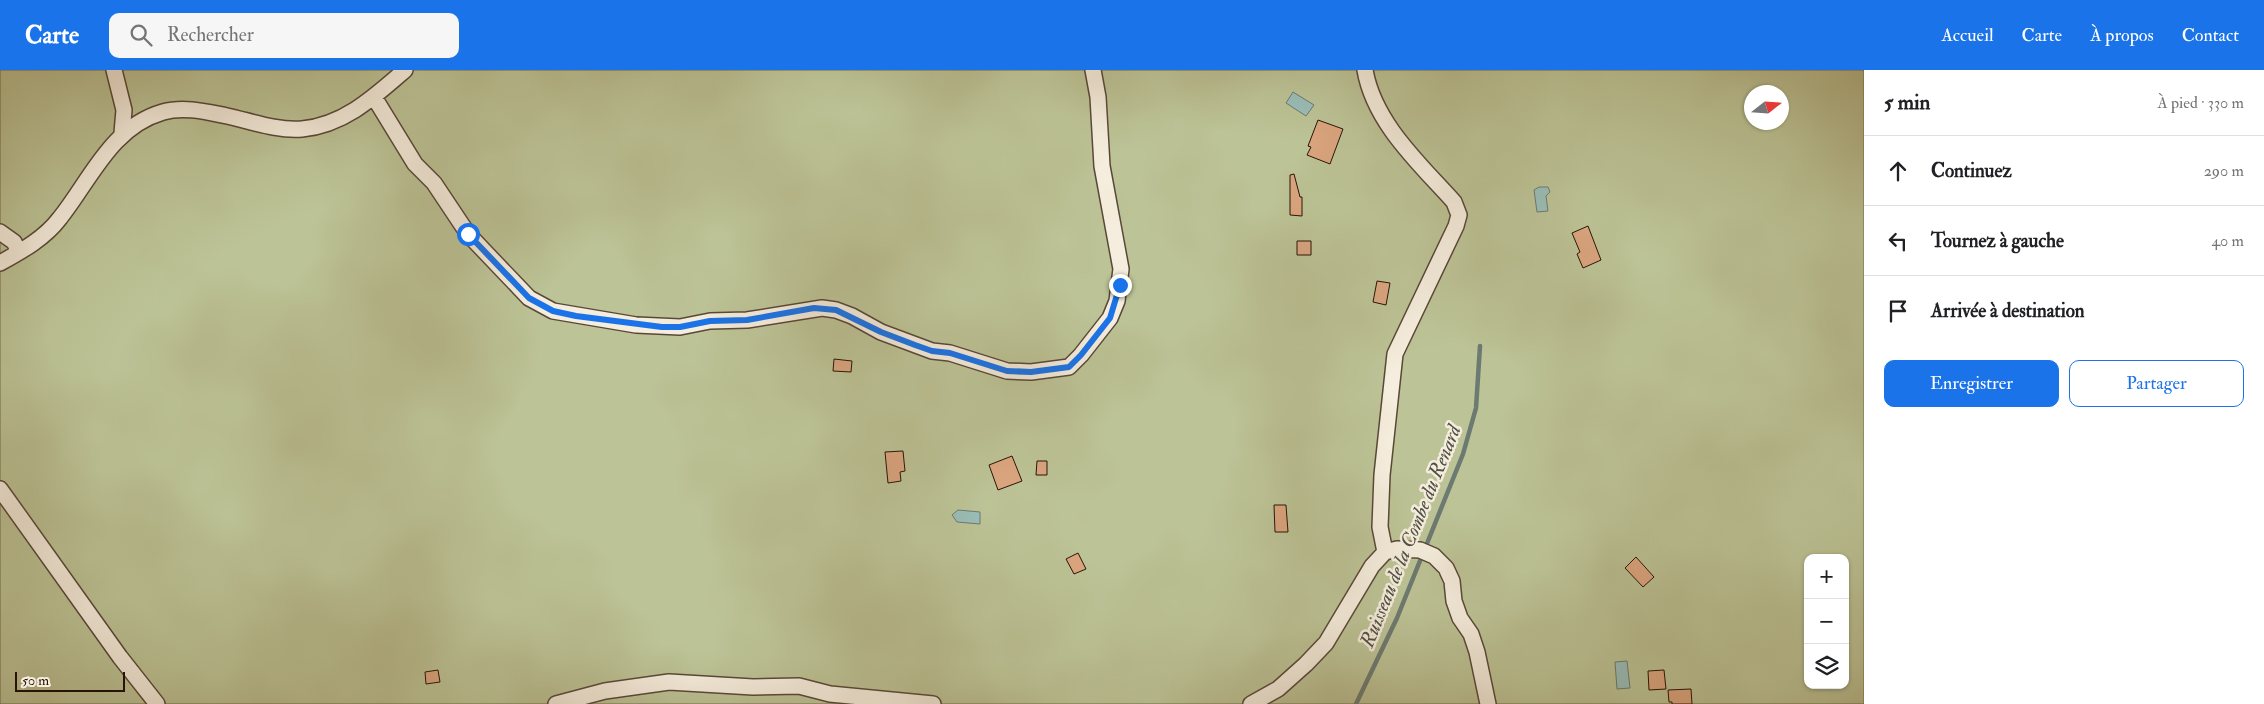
<!DOCTYPE html>
<html lang="fr">
<meta charset="utf-8">
<style>
:root{--surface:#fff;--page:#f6f6f6;--text:#202124;--muted:#757577;--line:#e0e0e0;--accent:#1a73e8}
body{margin:0;font-family:"IM FELL Double Pica",serif;background:var(--page);color:var(--text)}
.controls{position:absolute;right:15px;bottom:15px;display:grid;overflow:hidden;border-radius:10px;box-shadow:0 1px 4px #0004}
.controls button{width:45px;height:45px;display:grid;place-items:center;padding:0;border:0;border-bottom:1px solid var(--line);background:var(--surface);color:var(--text);font:25px sans-serif}
.compass{position:absolute;left:1744px;top:15px;width:45px;height:45px;border-radius:50%;background:var(--surface);box-shadow:0 1px 4px #0004;rotate:73deg}
.scale{position:absolute;left:15px;bottom:12px;width:110px;box-sizing:border-box;padding-left:5px;border:2px solid #271407;border-top:0;font-size:14px;line-height:18px;white-space:nowrap;color:#271407;-webkit-text-stroke:4px #f5eddd;paint-order:stroke}
.stop{position:absolute;width:15px;height:15px;margin:-11px;border:4px solid #1a73e8;border-radius:50%;background:#fff}
.stop.end{background:#1a73e8;border-color:#fff;box-shadow:0 1px 5px #0008}
.list{margin:0;padding:0;list-style:none}
h2{display:flex;justify-content:space-between;align-items:center;height:65px;margin:0;padding:0 20px;font-size:21px}
h2 small{font-size:16px;font-weight:400;color:var(--muted)}
.list li{display:grid;grid-template-columns:32px 1fr auto;gap:15px;align-items:center;box-sizing:border-box;height:70px;padding:0 20px;border-top:1px solid var(--line)}
.list b{display:block;font-size:19px;white-space:nowrap}
.list em{font-size:16px;font-style:normal;color:var(--muted)}
.actions{display:flex;gap:10px;padding:15px 20px}
.actions a{flex:1;padding:11px 0;border:1px solid var(--accent);border-radius:10px;text-align:center;font-size:18px;color:var(--accent)}
.actions .main{background:var(--accent);color:#fff}
.icon{flex:none;width:28px;height:28px;fill:none;stroke:currentColor;stroke-width:2;stroke-linecap:round;stroke-linejoin:round}
.map{position:relative;flex:none;width:1864px;height:634px;overflow:hidden}
header{display:flex;align-items:center;gap:30px;box-sizing:border-box;height:70px;padding:0 25px;background:var(--accent);color:#fff}
header strong{font-size:24px}
nav{display:flex;gap:28px;margin-inline-start:auto;font-size:18px}
.search{width:350px;height:45px;background:var(--page);display:flex;align-items:center;gap:12px;box-sizing:border-box;padding:0 18px;border-radius:10px;color:var(--muted);font-size:19px}
main{display:flex}
aside{flex:1;background:var(--surface)}
.map>svg:first-child{display:block}
.green{fill:#bcc396;stroke:#726c4e;fill-rule:evenodd}
.water{fill:#9abeb8;stroke:#6c7a71}
.lines{fill:none;stroke-linecap:round;stroke-linejoin:round}
.stream{stroke:#6c7a71;stroke-width:4.5}
.building{fill:#daa57f;stroke:#271407}
.minor-casing{stroke:#594838;stroke-width:18}
.minor{stroke:#f5eddd;stroke-width:15}
.route{stroke:#1a73e8;stroke-width:6}
.labels{text-anchor:middle;stroke-width:5;stroke-linejoin:round;paint-order:stroke}
.water-label{font-size:20px;font-style:italic;fill:#4f5045;stroke:#f5eddd}
</style>
<header>
<strong>Carte</strong>
<div class="search"><svg class="icon" aria-label="search" viewBox="0 0 24 24"><circle cx="10" cy="10" r="6"/><path d="M15 15l6 6"/></svg>Rechercher</div>
<nav><a>Accueil</a><a>Carte</a><a>À propos</a><a>Contact</a></nav>
</header>
<main>
<div class="map">
<svg width="1864" height="634" viewBox="0 0 1864 634">
<rect width="100%" height="100%" fill="#f0e3cb"/>
<filter id="stains"><feTurbulence type="fractalNoise" baseFrequency=".004" numOctaves="4"/><feColorMatrix values="0 0 0 0 .2 0 0 0 0 .09 0 0 0 0 .02 0 0 0 .5 -.17"/></filter>
<radialGradient id="worn" r=".72"><stop offset=".6" stop-color="#630" stop-opacity="0"/><stop offset="1" stop-color="#630" stop-opacity=".3"/></radialGradient>
<!-- green -->
<path class="green" d="M 0,0 L 1864,0 L 1864,634 L 0,634 ZM 1752,22 L 1782,22 L 1782,52 L 1752,52 ZM 1808,488 L 1845,488 L 1845,615 L 1808,615 Z"/>
<!-- water -->
<path class="water" d="M 1293,22 L 1314,35 L 1306,46 L 1286,33 Z
M 1548,117 L 1550,122 L 1546,126 L 1548,141 L 1537,142 L 1534,120 L 1539,117 Z
M 958,440 L 980,442 L 980,454 L 957,452 L 952,445 Z
M 1627,591 L 1630,618 L 1617,619 L 1615,592 Z"/>
<g class="lines">
<!-- stream -->
<path class="stream" d="M 1356,634 L 1397,548 L 1463,384 L 1476,338 L 1480,276"/>
</g>
<!-- building -->
<path class="building" d="M 1318,50 L 1343,59 L 1330,94 L 1307,85 L 1311,77 L 1308,76 Z
M 1294,104 L 1300,127 L 1302,127 L 1302,146 L 1290,145 L 1290,105 Z
M 1588,156 L 1601,190 L 1583,198 L 1577,184 L 1580,182 L 1572,163 Z
M 1297,171 L 1311,171 L 1311,185 L 1297,185 Z
M 1377,211 L 1390,213 L 1386,235 L 1373,232 Z
M 834,289 L 852,291 L 851,302 L 833,301 Z
M 903,381 L 905,401 L 900,402 L 901,411 L 888,413 L 885,382 Z
M 1012,386 L 1022,411 L 998,420 L 989,395 Z
M 1037,391 L 1047,391 L 1047,405 L 1036,405 Z
M 1274,435 L 1286,435 L 1288,462 L 1275,462 Z
M 1078,483 L 1086,499 L 1074,504 L 1066,489 Z
M 1636,487 L 1654,507 L 1643,517 L 1625,498 Z
M 438,600 L 440,612 L 426,614 L 425,602 Z
M 1664,600 L 1666,619 L 1649,620 L 1648,601 Z
M 1691,619 L 1692,634 L 1672,634 L 1672,632 L 1669,632 L 1668,620 Z"/>
<g class="lines">
<!-- minor casing -->
<g class="minor-casing">
<path id="minor" d="M 114,0 L 124,40 L 122,63
M 1365,0 C 1374,53 1420,94 1454,132 L 1459,145 L 1456,156 L 1395,284 L 1382,405 L 1380,457 L 1385,482
M 374,27 L 415,94 L 434,113 L 468,164 L 529,228 L 553,241 L 636,255 L 680,257 L 710,251 L 747,250 L 822,238 L 836,240 L 852,246 L 881,262 L 932,281 L 950,283 L 1007,301 L 1031,302 L 1069,297 L 1081,285 L 1110,248 L 1117,231 L 1121,199 L 1102,96 L 1098,27 L 1093,0
M 0,162 L 14,172 L 19,182
M 0,193 C 22,181 45,168 60,148 C 91,109 111,57 163,42 C 184,36 207,42 227,46 C 250,51 277,61 302,59 C 344,55 374,27 405,0
M 0,419 L 120,587 L 157,634
M 556,634 L 605,621 L 669,612 L 753,617 L 799,616 L 830,624 L 933,634
M 1251,634 L 1278,619 L 1306,594 L 1326,573 L 1372,496 L 1385,482 L 1397,479 L 1420,480 L 1434,486 L 1446,498 L 1452,511 L 1454,531 L 1460,548 L 1471,564 L 1477,582 L 1488,634"/>
</g>
<!-- minor -->
<use href="#minor" class="minor"/>
</g>
<g class="lines">
<!-- route -->
<path class="route" d="M 468,164 L 529,228 L 553,241 L 576,246 L 662,257 L 680,257 L 710,251 L 747,250 L 814,238 L 836,240 L 881,262 L 915,275 L 932,281 L 950,283 L 1007,301 L 1031,302 L 1069,297 L 1081,285 L 1110,248 L 1120,215"/>
</g>
<g class="labels">
<!-- water labels -->
<g class="water-label">
<text transform="translate(1410 466) rotate(-68)" y="7">Ruisseau de la Combe du Renard</text>
</g>
</g>
<rect width="100%" height="100%" filter="url(#stains)"/>
<rect width="100%" height="100%" fill="url(#worn)"/>
</svg>
<div class="controls">
<button>+</button>
<button>−</button>
<button><svg class="icon" aria-label="layers" viewBox="0 0 24 24"><path d="M12 4l9 5-9 5-9-5zM3 14l9 5 9-5"/></svg></button>
</div>
<svg class="compass" viewBox="-18 -18 36 36"><path d="M0-13l5 13h-10z" fill="#e53935"/><path d="M0 13l5-13h-10z" fill="#757577"/></svg>
<div class="scale">50 m</div>
<div class="stop" style="left:468px;top:164px"></div>
<div class="stop end" style="left:1120px;top:215px"></div>
</div>
<aside>
<h2>5 min<small>À pied · 330 m</small></h2>
<ul class="list">
<li><svg class="icon" aria-label="ahead" viewBox="0 0 24 24"><path d="M12 20V5M6 11l6-6 6 6"/></svg><div><b>Continuez</b></div><em>290 m</em></li>
<li><svg class="icon" aria-label="left" viewBox="0 0 24 24"><path d="M17 20v-9H6M10 6l-5 5 5 5"/></svg><div><b>Tournez à gauche</b></div><em>40 m</em></li>
<li><svg class="icon" aria-label="arrive" viewBox="0 0 24 24"><path d="M6 21V4h12l-3 4 3 4H6"/></svg><div><b>Arrivée à destination</b></div></li>
</ul>
<div class="actions"><a class="main">Enregistrer</a><a>Partager</a></div>
</aside>
</main>
